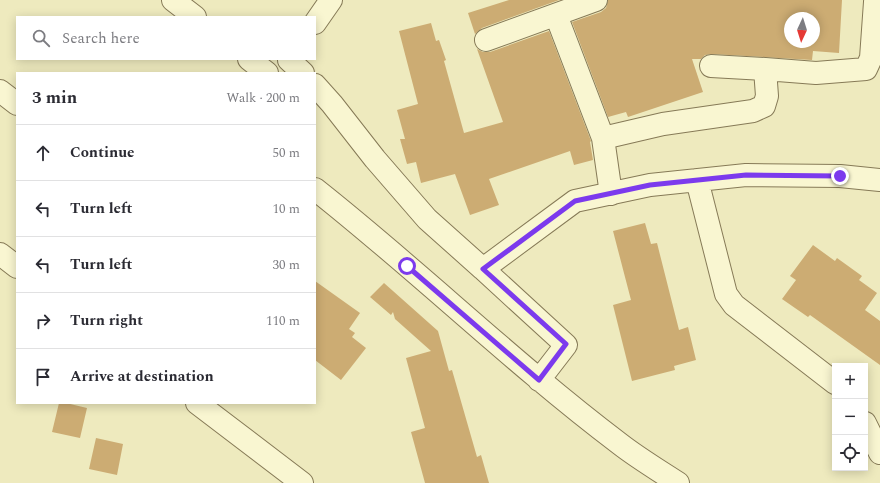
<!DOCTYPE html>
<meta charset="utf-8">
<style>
:root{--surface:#fff;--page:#f2f2f3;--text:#2b2b33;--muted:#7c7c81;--line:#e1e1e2}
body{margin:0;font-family:Spectral,serif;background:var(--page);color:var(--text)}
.controls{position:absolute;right:12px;bottom:12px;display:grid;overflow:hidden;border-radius:0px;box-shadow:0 2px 10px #0003}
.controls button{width:36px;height:36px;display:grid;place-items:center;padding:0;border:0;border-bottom:1px solid var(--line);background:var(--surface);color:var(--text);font:20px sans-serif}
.compass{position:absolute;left:784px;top:12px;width:36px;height:36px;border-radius:50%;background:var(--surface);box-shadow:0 2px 10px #0003;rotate:184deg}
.stop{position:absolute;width:12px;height:12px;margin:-9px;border:3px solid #7c3aed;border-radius:50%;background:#fff}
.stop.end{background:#7c3aed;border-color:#fff;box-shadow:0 1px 4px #0008}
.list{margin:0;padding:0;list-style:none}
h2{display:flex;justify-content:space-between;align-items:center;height:52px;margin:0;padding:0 16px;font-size:17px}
h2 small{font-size:13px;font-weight:400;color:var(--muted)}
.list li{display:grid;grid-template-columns:26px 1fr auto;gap:12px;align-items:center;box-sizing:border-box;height:56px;padding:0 16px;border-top:1px solid var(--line)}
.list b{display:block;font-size:15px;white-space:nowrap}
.list em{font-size:13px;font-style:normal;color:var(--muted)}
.icon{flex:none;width:22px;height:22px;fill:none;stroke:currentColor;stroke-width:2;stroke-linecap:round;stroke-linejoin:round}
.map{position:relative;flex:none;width:880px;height:483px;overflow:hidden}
.search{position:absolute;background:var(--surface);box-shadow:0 2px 10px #0003;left:16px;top:16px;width:300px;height:44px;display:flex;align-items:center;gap:10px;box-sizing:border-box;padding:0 14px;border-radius:0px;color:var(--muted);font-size:15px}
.panel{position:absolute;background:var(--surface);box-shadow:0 2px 10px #0003;left:16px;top:72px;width:300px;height:332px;border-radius:0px}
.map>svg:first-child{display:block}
.building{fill:#ccac73;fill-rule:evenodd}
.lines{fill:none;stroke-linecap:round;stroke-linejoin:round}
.minor-casing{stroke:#867a57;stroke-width:24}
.minor{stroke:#f9f6d1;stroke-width:22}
.route{stroke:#7c3aed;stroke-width:5}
</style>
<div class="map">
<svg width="880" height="483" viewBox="0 0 880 483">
<rect width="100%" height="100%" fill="#eeeabe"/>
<!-- building -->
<path class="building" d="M 509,0 L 559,0 L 482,28 L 475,34 L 468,13 Z
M 608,0 L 842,0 L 839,53 L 813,51 L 812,60 L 712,54 L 705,55 L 701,59 L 692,59 L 703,92 L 628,117 L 626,112 L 608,117 L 572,22 L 601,12 L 606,8 ZM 790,18 L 814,18 L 814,42 L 790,42 Z
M 431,23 L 436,41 L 439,40 L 446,60 L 444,61 L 464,133 L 503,122 L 477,49 L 483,52 L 490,52 L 549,31 L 591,141 L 590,142 L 593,160 L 574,165 L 570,151 L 489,179 L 499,205 L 470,215 L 455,174 L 421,183 L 416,162 L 407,164 L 400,139 L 405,139 L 397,110 L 418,104 L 399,31 Z
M 645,223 L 651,244 L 657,243 L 679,330 L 688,327 L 696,360 L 674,366 L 675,370 L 632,381 L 613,305 L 631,300 L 613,231 Z
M 813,245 L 835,261 L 837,258 L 862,276 L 859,280 L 877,293 L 865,310 L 880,321 L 880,365 L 810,315 L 808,317 L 782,299 L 796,280 L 790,276 Z
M 315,281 L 360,313 L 349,329 L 355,333 L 352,337 L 366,348 L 341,380 L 315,360 Z
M 384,283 L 438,331 L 449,371 L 452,370 L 477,457 L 481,455 L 489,483 L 425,483 L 411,432 L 425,428 L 406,358 L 431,351 L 395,319 L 393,312 L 391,315 L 370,297 Z
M 59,403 L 66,403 L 87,408 L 80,438 L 52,432 Z
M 96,438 L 123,444 L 117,475 L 89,469 Z"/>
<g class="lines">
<!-- minor casing -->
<g class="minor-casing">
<path id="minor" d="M 173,0 L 195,17
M 556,15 L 603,138 L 611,194
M 315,23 L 331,0
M 486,40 L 596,0
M 249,59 L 267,73
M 289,60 L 303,73
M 711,66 L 765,69 L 816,73 L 866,69 L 871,58 L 875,2
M 315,85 L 332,104 L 375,159 L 427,219 L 483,269
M 0,91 L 17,104
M 603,138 L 663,124 L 753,111 L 764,106 L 767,96 L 765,69
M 697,180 L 726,294 L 734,305 L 835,383
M 315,189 C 419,271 514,364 620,444 C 638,458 658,470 678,483
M 0,254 L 17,267
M 539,380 L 566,345 L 483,269 L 575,201 L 650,185 L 746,175 L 840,176 L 880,180
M 197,403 L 302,483
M 865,423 L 880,453"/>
</g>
<!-- minor -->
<use href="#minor" class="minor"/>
</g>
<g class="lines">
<!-- route -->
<path class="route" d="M 407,266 L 539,380 L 566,344 L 483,269 L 575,201 L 650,185 L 746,175 L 840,176"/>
</g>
</svg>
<div class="controls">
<button>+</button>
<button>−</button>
<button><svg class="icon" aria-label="locate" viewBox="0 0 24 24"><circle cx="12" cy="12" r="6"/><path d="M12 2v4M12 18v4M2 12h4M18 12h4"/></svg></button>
</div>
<svg class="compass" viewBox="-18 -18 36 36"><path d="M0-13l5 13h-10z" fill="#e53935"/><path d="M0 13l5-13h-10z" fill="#7c7c81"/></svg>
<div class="stop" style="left:407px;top:266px"></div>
<div class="stop end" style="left:840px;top:176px"></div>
<div class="search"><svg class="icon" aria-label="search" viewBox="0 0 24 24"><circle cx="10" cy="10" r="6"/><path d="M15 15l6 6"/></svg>Search here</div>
<section class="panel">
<h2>3 min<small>Walk · 200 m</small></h2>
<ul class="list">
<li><svg class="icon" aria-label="ahead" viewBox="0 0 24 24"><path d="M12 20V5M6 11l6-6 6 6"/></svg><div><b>Continue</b></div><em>50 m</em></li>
<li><svg class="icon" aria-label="left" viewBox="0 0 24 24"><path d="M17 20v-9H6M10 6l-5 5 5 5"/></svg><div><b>Turn left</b></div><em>10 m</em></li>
<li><svg class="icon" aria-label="left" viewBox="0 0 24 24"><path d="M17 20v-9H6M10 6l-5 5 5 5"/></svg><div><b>Turn left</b></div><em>30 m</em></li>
<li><svg class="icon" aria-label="right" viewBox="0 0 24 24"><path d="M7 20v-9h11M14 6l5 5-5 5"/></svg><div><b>Turn right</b></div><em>110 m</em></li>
<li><svg class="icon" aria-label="arrive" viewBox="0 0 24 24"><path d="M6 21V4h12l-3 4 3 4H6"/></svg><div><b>Arrive at destination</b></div></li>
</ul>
</section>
</div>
